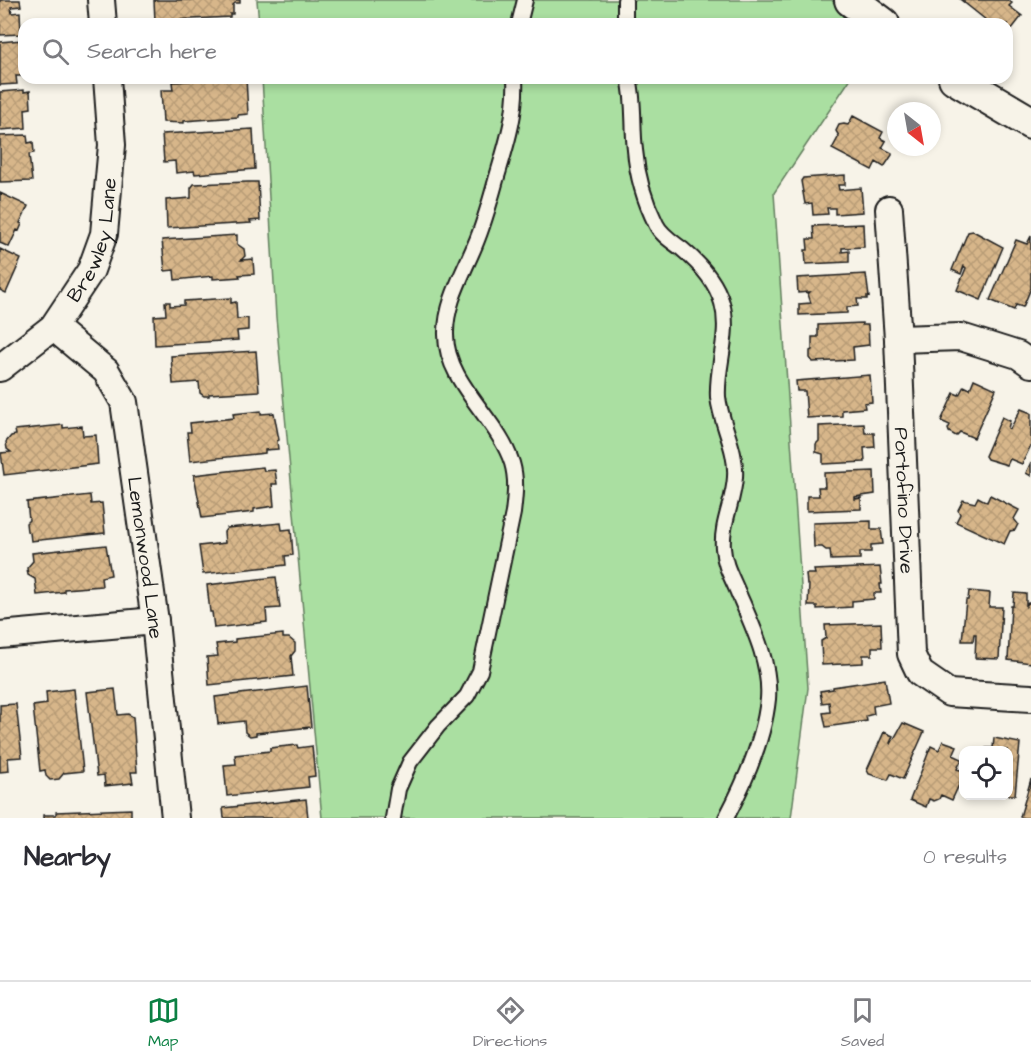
<!DOCTYPE html>
<style>
:root{--surface:#fff;--page:#f2f2f3;--text:#2b2b33;--muted:#7c7c81;--line:#e1e1e2;--accent:#0b8043}
body{margin:0;font-family:"Architects Daughter",sans-serif;background:var(--page);color:var(--text)}
.controls{position:absolute;right:18px;bottom:18px;display:grid;overflow:hidden;border-radius:12px;box-shadow:0 3px 9px #0003}
.controls button{width:54px;height:54px;display:grid;place-items:center;padding:0;border:0;border-bottom:2px solid var(--line);background:var(--surface);color:var(--text);font:30px sans-serif}
.compass{position:absolute;left:887px;top:102px;width:54px;height:54px;border-radius:50%;background:var(--surface);box-shadow:0 3px 9px #0003;rotate:149deg}
.list{margin:0;padding:0;list-style:none}
h2{display:flex;justify-content:space-between;align-items:center;height:78px;margin:0;padding:0 24px;font-size:26px}
h2 small{font-size:20px;font-weight:400;color:var(--muted)}
.icon{flex:none;width:33px;height:33px;fill:none;stroke:currentColor;stroke-width:2;stroke-linecap:round;stroke-linejoin:round}
.map{position:relative;flex:none;width:1031px;height:818px;overflow:hidden}
.search{position:absolute;background:var(--surface);box-shadow:0 3px 9px #0003;left:18px;right:18px;top:18px;height:66px;display:flex;align-items:center;gap:15px;box-sizing:border-box;padding:0 21px;border-radius:18px;color:var(--muted);font-size:22px}
.sheet{height:162px;background:var(--surface)}
nav{display:flex;justify-content:space-around;align-items:center;box-sizing:border-box;height:84px;border-top:2px solid var(--line);background:var(--surface);font-size:16px;color:var(--muted)}
nav a{display:grid;justify-items:center;gap:3px}
nav .on{color:var(--accent)}
.map>svg:first-child{display:block}
.grass{fill:#aadfa1;stroke:#637e5e;stroke-width:1.5}
.building{fill:url(#building-cross-hatch);stroke:#1c1c1c;stroke-width:1.5}
.lines{fill:none;stroke-linecap:round;stroke-linejoin:round}
.service-casing{stroke:#1c1c1c;stroke-width:18}
.minor-casing{stroke:#1c1c1c;stroke-width:30}
.tertiary-casing{stroke:#1c1c1c;stroke-width:36}
.service{stroke:#f7f3e8;stroke-width:14}
.minor{stroke:#f7f3e8;stroke-width:26}
.tertiary{stroke:#f7f3e8;stroke-width:32}
.labels{text-anchor:middle;stroke-width:5;stroke-linejoin:round;paint-order:stroke}
.street-label{font-size:20px;fill:#1c1c1c;stroke:#f7f3e8}
</style>
<div class="map">
<svg width="1031" height="818" viewBox="0 0 1031 818">
<defs>
<pattern id="building-cross-hatch" width="8" height="8" patternUnits="userSpaceOnUse" patternTransform="scale(1.5)"><rect width="8" height="8" fill="#d7b68a"/><path d="M0 0l8 8M0 8l8-8" fill="none" stroke="#b89c76"/></pattern>
</defs>
<rect width="100%" height="100%" fill="#f7f3e8"/>
<filter id="ink" filterUnits="userSpaceOnUse"><feTurbulence type="fractalNoise" baseFrequency=".0167" numOctaves="2"/><feDisplacementMap in="SourceGraphic" scale="12" xChannelSelector="R" yChannelSelector="G"/><feConvolveMatrix kernelMatrix="1 2 1 2 8 2 1 2 1" color-interpolation-filters="sRGB"/></filter>
<g filter="url(#ink)">
<!-- grass -->
<path class="grass" d="M 257,0 L 832,0 L 848,24 L 259,24 Z
M 262,78 L 851,78 L 774,193 L 808,688 L 791,818 L 322,818 L 276,317 Z"/>
<!-- building -->
<path class="building" d="M 0,0 L 20,0 L 21,6 L 11,7 L 12,13 L 20,12 L 21,34 L 0,35 Z
M 154,0 L 240,0 L 240,3 L 235,3 L 233,5 L 233,14 L 230,14 L 230,17 L 155,21 Z
M 961,0 L 1008,0 L 1012,3 L 1009,6 L 1022,16 L 1007,35 L 1007,24 L 991,24 Z
M 244,22 L 244,24 L 252,24 L 213,24 Z
M 22,40 L 24,76 L 16,76 L 17,84 L 0,85 L 0,42 Z
M 189,78 L 246,78 L 248,114 L 238,115 L 238,117 L 184,121 L 184,123 L 163,122 L 161,90 L 173,90 L 172,82 L 189,81 Z
M 24,90 L 24,92 L 30,91 L 31,108 L 25,109 L 26,128 L 0,130 L 0,92 Z
M 853,116 L 883,132 L 880,138 L 886,141 L 882,148 L 892,153 L 892,155 L 884,167 L 876,162 L 872,170 L 832,149 L 839,136 L 836,131 L 839,125 L 844,124 L 848,125 Z
M 253,129 L 255,169 L 195,174 L 194,171 L 176,173 L 175,161 L 164,162 L 162,134 Z
M 27,135 L 28,143 L 33,142 L 34,153 L 29,154 L 32,181 L 0,182 L 0,136 Z
M 845,175 L 845,185 L 838,185 L 839,190 L 861,188 L 863,212 L 835,214 L 835,208 L 827,208 L 828,214 L 813,215 L 812,203 L 805,204 L 801,181 L 803,178 Z
M 248,182 L 258,182 L 260,220 L 250,221 L 251,223 L 167,228 L 166,200 L 191,198 L 191,188 L 194,184 Z
M 0,193 L 28,206 L 20,223 L 22,224 L 19,231 L 17,230 L 9,247 L 0,243 Z
M 863,224 L 864,247 L 842,248 L 842,252 L 849,251 L 849,262 L 806,264 L 805,250 L 808,250 L 807,239 L 814,239 L 813,226 Z
M 973,231 L 1003,247 L 981,300 L 957,290 L 966,268 L 964,266 L 961,274 L 952,270 L 968,232 Z
M 237,235 L 237,244 L 244,249 L 245,256 L 241,260 L 253,259 L 254,274 L 239,275 L 240,277 L 213,279 L 213,276 L 175,280 L 174,270 L 165,271 L 162,240 Z
M 1031,236 L 1031,288 L 1023,307 L 1016,305 L 1014,310 L 990,300 L 1016,240 L 1027,244 Z
M 0,249 L 21,259 L 6,293 L 0,290 Z
M 866,274 L 869,297 L 867,296 L 867,299 L 857,299 L 858,306 L 847,307 L 847,313 L 799,315 L 799,304 L 811,303 L 808,294 L 810,292 L 798,293 L 797,278 Z
M 231,298 L 231,303 L 236,302 L 237,319 L 248,318 L 248,330 L 237,331 L 238,340 L 155,345 L 154,316 L 166,315 L 165,302 L 170,302 L 170,306 L 184,305 L 184,301 Z
M 862,323 L 862,325 L 868,325 L 869,345 L 853,347 L 854,360 L 813,362 L 810,358 L 810,351 L 812,350 L 812,337 L 818,337 L 818,325 Z
M 256,351 L 259,391 L 209,394 L 209,396 L 204,396 L 200,393 L 199,382 L 173,384 L 171,356 Z
M 870,375 L 872,402 L 864,403 L 865,408 L 842,410 L 842,416 L 807,418 L 805,391 L 797,391 L 796,381 Z
M 974,379 L 996,389 L 974,438 L 960,432 L 956,436 L 949,432 L 948,429 L 950,425 L 941,421 L 954,393 L 959,395 L 964,386 L 970,389 Z
M 1021,409 L 1031,413 L 1031,445 L 1022,464 L 1010,459 L 1007,465 L 987,459 L 985,456 L 1002,417 L 1010,421 L 1008,428 L 1010,429 Z
M 261,411 L 261,414 L 274,413 L 279,440 L 277,441 L 278,449 L 265,450 L 265,453 L 190,461 L 187,432 L 191,432 L 190,423 L 234,418 L 233,414 Z
M 864,424 L 865,433 L 874,433 L 875,447 L 864,448 L 865,462 L 823,464 L 823,454 L 816,452 L 816,444 L 819,441 L 819,426 Z
M 63,425 L 63,428 L 82,426 L 83,436 L 96,435 L 98,464 L 4,475 L 1,453 L 11,452 L 7,449 L 6,442 L 11,436 L 16,435 L 15,430 Z
M 1031,462 L 1031,476 L 1026,473 Z
M 263,467 L 264,471 L 275,470 L 277,484 L 272,484 L 274,506 L 254,509 L 254,512 L 202,518 L 194,475 Z
M 874,471 L 875,494 L 855,497 L 855,499 L 861,498 L 861,509 L 807,511 L 807,496 L 819,496 L 818,487 L 825,487 L 824,473 Z
M 90,495 L 91,504 L 102,503 L 105,533 L 31,541 L 30,533 L 27,531 L 26,523 L 29,520 L 27,502 Z
M 990,495 L 1019,510 L 1014,519 L 1018,524 L 1015,530 L 1010,531 L 1004,544 L 956,522 L 960,514 L 958,510 L 963,500 L 975,503 L 978,497 L 987,502 Z
M 871,521 L 871,529 L 881,529 L 883,544 L 871,545 L 871,552 L 860,552 L 860,559 L 831,560 L 830,550 L 826,550 L 822,547 L 814,547 L 813,523 Z
M 281,523 L 282,530 L 291,529 L 293,555 L 285,556 L 286,565 L 203,574 L 199,546 L 225,543 L 224,532 L 227,528 Z
M 106,545 L 111,575 L 101,577 L 102,586 L 64,589 L 64,592 L 37,595 L 35,579 L 28,575 L 27,568 L 33,561 L 32,553 Z
M 880,567 L 882,584 L 880,584 L 881,593 L 874,593 L 874,599 L 852,601 L 852,607 L 817,609 L 817,606 L 808,606 L 809,585 L 807,585 L 806,574 L 815,574 L 814,570 Z
M 276,577 L 280,608 L 266,609 L 267,622 L 214,628 L 212,612 L 210,612 L 207,585 Z
M 969,591 L 990,593 L 989,607 L 1002,607 L 999,659 L 975,658 L 976,634 L 974,634 L 973,641 L 962,641 L 966,600 L 968,600 Z
M 1014,593 L 1026,594 L 1026,606 L 1028,603 L 1031,603 L 1031,663 L 1008,660 L 1011,606 L 1013,606 Z
M 881,623 L 882,647 L 872,647 L 872,655 L 863,655 L 863,663 L 822,665 L 821,641 L 826,638 L 825,625 Z
M 283,634 L 283,638 L 289,638 L 295,643 L 295,651 L 291,656 L 293,676 L 209,685 L 207,657 L 218,656 L 216,644 L 235,642 L 235,639 Z
M 885,679 L 889,703 L 873,706 L 874,714 L 866,716 L 867,721 L 826,727 L 823,713 L 830,712 L 829,702 L 822,703 L 820,691 L 833,689 L 833,687 Z
M 307,686 L 311,727 L 256,733 L 256,735 L 250,736 L 245,732 L 244,721 L 218,724 L 215,697 Z
M 74,689 L 83,771 L 64,773 L 59,779 L 50,780 L 46,776 L 45,770 L 40,771 L 33,706 L 47,704 L 46,692 Z
M 115,689 L 118,715 L 128,714 L 133,717 L 137,772 L 131,772 L 133,783 L 105,786 L 104,775 L 97,776 L 87,692 Z
M 16,704 L 22,757 L 8,758 L 9,771 L 0,772 L 0,705 Z
M 903,723 L 924,732 L 903,779 L 891,774 L 888,780 L 869,774 L 867,770 L 884,732 L 893,736 L 890,743 L 891,744 Z
M 994,738 L 1020,743 L 1015,795 L 1008,795 L 1008,750 L 985,750 L 986,748 L 993,748 Z
M 943,741 L 957,746 L 953,755 L 962,759 L 957,769 L 964,771 L 964,774 L 952,800 L 941,795 L 939,799 L 934,801 L 929,799 L 926,807 L 910,800 L 931,746 L 939,750 Z
M 297,745 L 298,748 L 312,746 L 315,776 L 308,777 L 309,787 L 227,796 L 224,765 L 236,764 L 235,755 L 270,751 L 270,748 Z
M 1031,779 L 1031,818 L 1024,818 L 1020,817 Z
M 306,799 L 308,818 L 224,818 L 223,808 Z
M 131,809 L 131,818 L 44,818 L 44,815 L 56,815 L 56,812 Z"/>
<g class="lines">
<!-- service casing -->
<g class="service-casing">
<path id="service" d="M 625,0 L 625,24
M 519,24 L 525,0
M 629,78 C 635,102 632,126 635,150 C 637,175 645,202 656,224 C 661,235 673,242 682,249 C 699,263 716,281 722,303 C 731,334 716,366 718,397 C 721,425 737,449 735,477 C 734,501 721,523 723,548 C 724,564 731,576 737,590 C 751,623 771,662 768,699 C 764,740 745,782 726,818
M 393,818 L 398,789 L 410,762 L 438,726 L 467,696 L 480,671 L 513,513 C 515,496 517,480 512,463 C 498,419 446,383 446,335 C 445,304 463,274 475,245 C 484,224 490,202 496,180 C 506,146 517,114 515,78"/>
</g>
<!-- minor casing -->
<g class="minor-casing">
<g id="minor">
<path d="M 101,0 L 103,24"/>
<path id="s1" d="M 889,209 L 898,339 L 911,654 L 920,673 L 949,693 L 1031,698"/>
<path id="s2" d="M 53,327 L 106,371 L 124,402 L 155,621 L 175,818"/>
<path d="M 898,339 L 961,337 L 1018,355 L 1031,364"/>
<path id="s3" d="M 0,368 L 53,327 L 91,270 L 104,234 L 112,145 L 107,78"/>
<path d="M 0,635 L 155,621"/>
</g>
</g>
<!-- tertiary casing -->
<g class="tertiary-casing">
<path id="tertiary" d="M 851,0 L 883,24
M 955,78 L 1031,123"/>
</g>
<!-- service -->
<use href="#service" class="service"/>
<!-- minor -->
<use href="#minor" class="minor"/>
<!-- tertiary -->
<use href="#tertiary" class="tertiary"/>
</g>
</g>
<g class="labels">
<!-- street labels -->
<g class="street-label">
<text dy="7" stroke="none"><textPath href="#s3" startOffset="165">Brewley Lane</textPath></text>
<text dy="7" stroke="none"><textPath href="#s1" startOffset="292">Portofino Drive</textPath></text>
<text dy="7" stroke="none"><textPath href="#s2" startOffset="262">Lemonwood Lane</textPath></text>
</g>
</g>
</svg>
<div class="controls">
<button><svg class="icon" aria-label="locate" viewBox="0 0 24 24"><circle cx="12" cy="12" r="6"/><path d="M12 2v4M12 18v4M2 12h4M18 12h4"/></svg></button>
</div>
<svg class="compass" viewBox="-18 -18 36 36"><path d="M0-13l5 13h-10z" fill="#e53935"/><path d="M0 13l5-13h-10z" fill="#7c7c81"/></svg>
<div class="search"><svg class="icon" aria-label="search" viewBox="0 0 24 24"><circle cx="10" cy="10" r="6"/><path d="M15 15l6 6"/></svg>Search here</div>
</div>
<section class="sheet">
<h2>Nearby<small>0 results</small></h2>
<ul class="list">
</ul>
</section>
<nav>
<a class="on"><svg class="icon" aria-label="map" viewBox="0 0 24 24"><path d="M3 6l6-2 6 2 6-2v14l-6 2-6-2-6 2zM9 4v14M15 6v14"/></svg>Map</a>
<a><svg class="icon" aria-label="directions" viewBox="0 0 24 24"><path d="M12 3l9 9-9 9-9-9zM9 14v-3h6M13 9l2 2-2 2"/></svg>Directions</a>
<a><svg class="icon" aria-label="saved" viewBox="0 0 24 24"><path d="M7 4h10v16l-5-4-5 4z"/></svg>Saved</a>
</nav>
